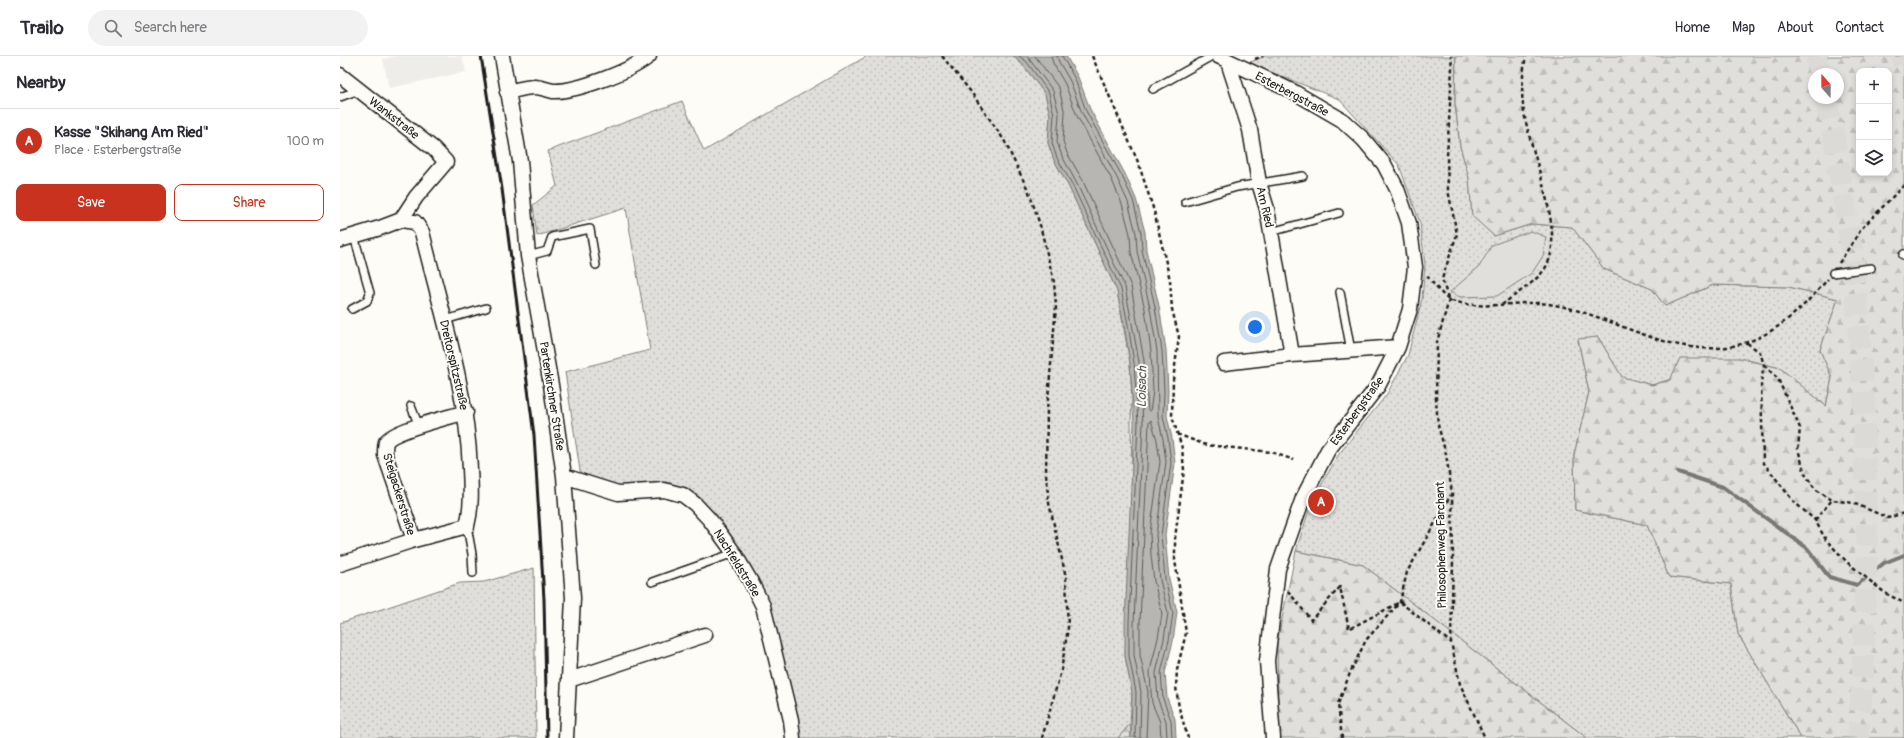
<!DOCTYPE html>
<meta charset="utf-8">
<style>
:root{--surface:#fff;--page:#f2f2f3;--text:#2b2b33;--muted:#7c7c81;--line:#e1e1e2;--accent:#c8321e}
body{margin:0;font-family:Pangolin,sans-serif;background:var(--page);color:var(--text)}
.controls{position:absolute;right:12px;top:12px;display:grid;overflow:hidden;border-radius:8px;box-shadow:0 2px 6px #0003}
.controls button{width:36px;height:36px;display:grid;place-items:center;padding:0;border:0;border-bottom:1px solid var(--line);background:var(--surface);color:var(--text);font:20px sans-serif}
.compass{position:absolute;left:1468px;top:12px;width:36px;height:36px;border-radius:50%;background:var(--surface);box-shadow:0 2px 6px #0003;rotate:339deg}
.you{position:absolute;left:915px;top:271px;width:14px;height:14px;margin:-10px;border:3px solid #fff;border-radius:50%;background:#1a73e8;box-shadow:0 0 0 6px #1a73e833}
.badge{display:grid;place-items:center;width:26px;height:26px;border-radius:50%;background:var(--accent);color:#fff;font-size:13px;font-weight:700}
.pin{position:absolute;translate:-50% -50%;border:2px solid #fff;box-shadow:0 1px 4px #0006}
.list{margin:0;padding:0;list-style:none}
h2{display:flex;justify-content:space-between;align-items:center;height:52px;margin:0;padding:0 16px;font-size:17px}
h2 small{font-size:13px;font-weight:400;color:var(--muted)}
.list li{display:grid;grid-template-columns:26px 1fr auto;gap:12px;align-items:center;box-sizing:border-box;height:64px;padding:0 16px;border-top:1px solid var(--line)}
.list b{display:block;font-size:15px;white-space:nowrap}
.list p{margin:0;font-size:13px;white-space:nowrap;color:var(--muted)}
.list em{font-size:13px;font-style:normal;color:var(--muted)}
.actions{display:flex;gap:8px;padding:12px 16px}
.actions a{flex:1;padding:9px 0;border:1px solid var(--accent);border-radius:8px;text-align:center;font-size:14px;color:var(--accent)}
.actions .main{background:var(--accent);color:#fff}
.icon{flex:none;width:22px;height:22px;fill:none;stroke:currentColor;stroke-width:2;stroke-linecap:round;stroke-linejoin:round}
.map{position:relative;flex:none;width:1564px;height:682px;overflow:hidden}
header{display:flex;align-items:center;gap:24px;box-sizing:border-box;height:56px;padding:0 20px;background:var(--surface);border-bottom:1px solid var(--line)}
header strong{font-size:19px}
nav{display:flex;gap:22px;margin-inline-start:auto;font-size:14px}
.search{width:280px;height:36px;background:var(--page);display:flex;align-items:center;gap:10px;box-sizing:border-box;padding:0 14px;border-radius:22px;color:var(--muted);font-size:15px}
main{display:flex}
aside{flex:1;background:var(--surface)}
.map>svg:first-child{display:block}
.built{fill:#eeede9}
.grass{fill:url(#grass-dots);stroke:#7e7e7c}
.forest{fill:url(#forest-firs);stroke:#7e7e7c;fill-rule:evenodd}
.park{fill:#e0dfdb;stroke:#7e7e7c}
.water{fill:#b7b6b2;stroke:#797876}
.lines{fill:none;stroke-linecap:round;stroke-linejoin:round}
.shore{stroke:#5a5a58;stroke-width:1}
.stream{stroke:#797876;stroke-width:4}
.trunk-tunnel{stroke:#dbdad6;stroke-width:22;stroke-dasharray:22 11;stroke-linecap:butt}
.service-casing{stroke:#1c1c1c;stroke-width:10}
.minor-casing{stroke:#1c1c1c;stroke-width:17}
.path{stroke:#1c1c1c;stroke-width:2.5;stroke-dasharray:4 3;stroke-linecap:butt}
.service{stroke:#fdfcf7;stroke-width:7}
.minor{stroke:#fdfcf7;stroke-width:14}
.rail{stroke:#1c1c1c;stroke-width:3}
.labels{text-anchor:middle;stroke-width:4;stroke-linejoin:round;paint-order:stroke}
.street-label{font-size:12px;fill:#1c1c1c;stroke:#fdfcf7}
.water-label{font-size:13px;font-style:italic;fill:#5a5a58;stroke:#fdfcf7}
</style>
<header>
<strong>Trailo</strong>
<div class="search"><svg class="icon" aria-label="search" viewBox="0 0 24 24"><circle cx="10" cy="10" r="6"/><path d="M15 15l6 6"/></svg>Search here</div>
<nav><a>Home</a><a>Map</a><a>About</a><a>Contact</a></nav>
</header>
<main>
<aside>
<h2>Nearby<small></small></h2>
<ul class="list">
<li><span class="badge">A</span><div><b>Kasse &quot;Skihang Am Ried&quot;</b><p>Place · Esterbergstraße</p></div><em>100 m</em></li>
</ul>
<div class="actions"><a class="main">Save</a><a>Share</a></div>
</aside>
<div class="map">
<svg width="1564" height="682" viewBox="0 0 1564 682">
<defs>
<pattern id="grass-dots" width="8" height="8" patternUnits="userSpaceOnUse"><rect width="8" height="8" fill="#e0dfdb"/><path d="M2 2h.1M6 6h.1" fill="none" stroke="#c0bfbb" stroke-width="1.8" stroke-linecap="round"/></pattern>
<pattern id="forest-firs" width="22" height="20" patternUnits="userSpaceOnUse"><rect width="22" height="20" fill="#e0dfdb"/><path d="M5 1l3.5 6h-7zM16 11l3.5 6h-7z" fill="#c0bfbb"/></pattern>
</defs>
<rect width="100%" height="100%" fill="#fdfcf7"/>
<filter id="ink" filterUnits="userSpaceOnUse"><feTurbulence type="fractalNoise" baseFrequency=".025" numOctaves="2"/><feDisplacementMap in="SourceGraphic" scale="8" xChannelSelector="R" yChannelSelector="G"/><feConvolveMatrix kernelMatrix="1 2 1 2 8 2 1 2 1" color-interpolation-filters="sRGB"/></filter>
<g filter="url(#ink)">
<!-- built -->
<path class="built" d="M 56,0 L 122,0 L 126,16 L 49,32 L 43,3 Z"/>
<!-- grass -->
<path class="grass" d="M 527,0 L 673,0 L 683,9 L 705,38 L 710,59 L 708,87 L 714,104 L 728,129 L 777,235 L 790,307 L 792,343 L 791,367 L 792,413 L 785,600 L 792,636 L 790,668 L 778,682 L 457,682 L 433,579 L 359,448 L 282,433 L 241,421 L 225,316 L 310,294 L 286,152 L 197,180 L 193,149 L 217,130 L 208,95 L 342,45 L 364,95 Z
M 925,0 L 1116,0 L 1115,47 L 1120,90 L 1129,122 L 1132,159 L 1154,180 L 1192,168 L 1232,171 L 1264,213 L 1312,233 L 1325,250 L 1373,229 L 1449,231 L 1498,243 L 1480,294 L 1492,322 L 1486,350 L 1440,312 L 1399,302 L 1312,329 L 1282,321 L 1258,281 L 1238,284 L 1249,336 L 1234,399 L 1235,454 L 1307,469 L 1329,521 L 1391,528 L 1398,578 L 1461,682 L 1247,682 L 1023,509 L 956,495 L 972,445 L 999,398 L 1047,338 L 1068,299 L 1082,243 L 1085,209 L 1080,167 L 1059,109 L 999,43 L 908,7 Z
M 194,512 L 196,682 L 0,682 L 0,567 L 120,527 L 144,526 Z"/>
<!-- forest -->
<path class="forest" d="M 1116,0 L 1564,0 L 1564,682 L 1461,682 L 1398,578 L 1391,528 L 1329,521 L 1307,469 L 1235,454 L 1234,399 L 1249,336 L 1238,283 L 1258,281 L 1282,321 L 1312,329 L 1330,324 L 1340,302 L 1399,302 L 1440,312 L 1486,350 L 1492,322 L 1480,294 L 1498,243 L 1449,231 L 1373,229 L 1325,250 L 1312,233 L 1264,213 L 1232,171 L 1192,168 L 1154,180 L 1132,160 L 1129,122 L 1120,90 L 1115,47 ZM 1519,15 L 1549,15 L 1549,117 L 1519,117 ZM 1474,18 L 1498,18 L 1498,42 L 1474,42 Z
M 956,495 L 1023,509 L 1247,682 L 940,682 L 938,651 L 937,587 Z
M 790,668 L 791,682 L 778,682 Z"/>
<!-- park -->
<path class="park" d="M 1191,175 L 1206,181 L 1203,200 L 1192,217 L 1157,240 L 1120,241 L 1110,236 L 1139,211 L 1152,189 Z"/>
<!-- water -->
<path class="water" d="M 673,0 L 726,0 L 738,21 L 750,53 L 785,118 L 796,143 L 805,176 L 806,194 L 819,250 L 826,294 L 828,335 L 827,360 L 832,382 L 835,407 L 825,479 L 829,523 L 837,556 L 833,585 L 825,617 L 827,642 L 835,663 L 836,682 L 791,682 L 792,636 L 785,600 L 785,566 L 794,367 L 790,307 L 785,274 L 777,235 L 728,129 L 714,104 L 708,87 L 710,59 L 705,38 L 683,9 Z"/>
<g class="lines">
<!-- shore -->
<path class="shore" d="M 679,0 L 687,6 L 709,37 L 714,59 L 712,87 L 717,102 L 732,128 L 781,233 L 789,274 L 794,307 L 798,367 L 789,566 L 789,600 L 796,636 L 795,682
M 687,0 L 713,35 L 719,58 L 717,86 L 722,100 L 736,126 L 785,231 L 793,273 L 799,306 L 803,367 L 794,566 L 794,599 L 801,636 L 800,682
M 695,0 L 719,32 L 725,58 L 723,85 L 727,97 L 742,123 L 791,230 L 804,305 L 808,354 L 810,356 L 813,335 L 811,295 L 805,253 L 791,196 L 790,178 L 782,148 L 772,124 L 737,60 L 725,28 L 713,7 L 711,0
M 717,0 L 719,6 L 730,25 L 742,57 L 777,122 L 788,146 L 796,177 L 797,195 L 810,252 L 817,295 L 818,361 L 823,383 L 826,406 L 816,479 L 820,524 L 828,557 L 824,583 L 816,617 L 818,644 L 826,665 L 827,682
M 722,0 L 735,23 L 746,55 L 782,120 L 793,144 L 801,177 L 802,194 L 815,251 L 822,295 L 824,335 L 823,360 L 828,382 L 831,407 L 821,479 L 825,523 L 833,557 L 829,584 L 821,617 L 823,643 L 831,664 L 832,682
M 806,682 L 808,636 L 800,599 L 800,566 L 809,366 L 811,364 L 817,384 L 820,406 L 810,477 L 811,499 L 814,525 L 822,558 L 818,582 L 810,615 L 811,636 L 812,647 L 820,666 L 821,682"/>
<!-- stream -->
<path class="stream" d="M 1338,416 L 1383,431 L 1467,492 L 1489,521 L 1517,529 L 1544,507 L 1564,499"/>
<!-- trunk-tunnel -->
<path class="trunk-tunnel" d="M 1476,0 L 1480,18
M 1562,0 L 1564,8
M 1485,42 L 1494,80 L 1514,209 L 1524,349 L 1527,483 L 1523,617 L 1518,682"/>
<!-- service casing -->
<g class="service-casing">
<path id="service" d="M 813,33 L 872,0
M 0,41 L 19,34
M 845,146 L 897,131 L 963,120
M 931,176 L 999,157
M 1563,199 L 1564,198
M 188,200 L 207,195 L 212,181 L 250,173 L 256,209
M 1493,217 L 1531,212
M 1000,236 L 1011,295
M 12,253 L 27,245 L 30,237 L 14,180
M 105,264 L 146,252
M 71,350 L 79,370
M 127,470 L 132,498 L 133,517
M 312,526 L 394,497"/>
</g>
<!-- minor casing -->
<g class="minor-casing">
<path id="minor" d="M 162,0 L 180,105 L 188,200 L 211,329 L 224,420 L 233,542 L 226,682
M 878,0 L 954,36 L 1002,64 L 1023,83 L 1044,108 L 1057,133 L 1069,167 L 1075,211 L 1070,253 L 1058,291 L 1038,330 L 988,394 L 963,442 L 938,513 L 927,605 L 933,682
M 888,6 L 910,74 L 919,127 L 927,153 L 952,299
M 0,19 L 94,93 L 106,106 L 76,141 L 61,164 L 40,172 L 0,184
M 167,36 C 176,34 186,31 195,31 C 201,31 207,34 213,35 C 236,36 291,15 309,0
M 61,164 L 75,166 L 82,176 C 101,255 127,332 130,413 C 131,432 132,451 127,470 L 74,484
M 884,307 L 952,299 L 1058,291
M 224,420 L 278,437 L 324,434 L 343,439 L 355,448 L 370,464 L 394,497 L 411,526 L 423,550 L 451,664 L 453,682
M 0,508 L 74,484 L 45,399 C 45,395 45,389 46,386 C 53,374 111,361 126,356
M 229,624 L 365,579"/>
</g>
<!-- path -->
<path class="path" d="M 602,0 L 631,36 L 664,84 L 689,136 L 700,169 L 714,226 L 716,251 L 707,354 L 706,418 L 709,447 L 726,521 L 728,572 L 721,615 L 702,682
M 752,0 L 798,106 L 814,155 L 830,224 L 832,253 L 839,281 L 833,324 L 832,360 L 842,392 L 844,414 L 835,482 L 835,504 L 846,577 L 837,614 L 836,631 L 839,652 L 848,682
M 915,3 L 923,0
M 1499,207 L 1522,172 L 1564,129
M 1087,220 C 1092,226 1103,240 1109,244 C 1113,246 1118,246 1121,247 C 1146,253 1171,246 1197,247 C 1260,250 1321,301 1387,291 C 1430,285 1461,254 1488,223
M 1108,242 L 1102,223 L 1117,178 L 1108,134 L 1107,101 L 1112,12 L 1111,0
M 1109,244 L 1097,286 L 1096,344 L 1098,369 L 1106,398 L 1112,437 L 1113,504 L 1111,586 L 1120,628 L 1145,682
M 1162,249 C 1176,237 1198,226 1207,209 C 1226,173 1187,90 1183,49 C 1181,33 1183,15 1186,0
M 1407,287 L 1420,296 L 1424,309 L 1421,326 L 1423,406 L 1454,446 L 1475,464 L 1486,484 L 1508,507 L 1545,537 L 1564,547
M 1424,309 L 1438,323 L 1460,372 L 1458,393 L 1465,418 L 1475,433 L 1492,444
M 837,378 L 866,389 L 931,396 L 954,404
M 1475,464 L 1492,444 L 1513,447 L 1548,462 L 1564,457
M 948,535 L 971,564 L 1000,531 L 1009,573 L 1060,546 L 1110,586
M 1002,682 L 998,648 L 1010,617 L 1026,584 L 1060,546 L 1067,516 L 1112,437"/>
<!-- service -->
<use href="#service" class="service"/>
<!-- minor -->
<use href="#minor" class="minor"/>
<!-- rail -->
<path class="rail" d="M 141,0 L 162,133 L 194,379 L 204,543 L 207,682"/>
</g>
</g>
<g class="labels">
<!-- street labels -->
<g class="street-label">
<text transform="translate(952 38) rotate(28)" y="4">Esterbergstraße</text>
<text transform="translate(54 62) rotate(38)" y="4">Wankstraße</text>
<text transform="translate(925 151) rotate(77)" y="4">Am Ried</text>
<text transform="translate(114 309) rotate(77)" y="4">Dreitorspitzstraße</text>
<text transform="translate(212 340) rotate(81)" y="4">Partenkirchner Straße</text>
<text transform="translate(1017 355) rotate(-54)" y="4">Esterbergstraße</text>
<text transform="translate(59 438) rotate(73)" y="4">Steigackerstraße</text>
<text transform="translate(1101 489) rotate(-91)" y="4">Philosophenweg Farchant</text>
<text transform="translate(397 507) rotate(58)" y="4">Nachfeldstraße</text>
</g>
<!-- water labels -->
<g class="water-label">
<text transform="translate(801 331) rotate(-89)" y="5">Loisach</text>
</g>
</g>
</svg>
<div class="controls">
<button>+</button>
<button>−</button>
<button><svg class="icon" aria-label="layers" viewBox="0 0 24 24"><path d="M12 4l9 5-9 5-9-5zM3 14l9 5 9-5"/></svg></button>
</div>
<svg class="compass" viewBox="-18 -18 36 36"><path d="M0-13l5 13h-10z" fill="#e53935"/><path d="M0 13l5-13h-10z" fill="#7c7c81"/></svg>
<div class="you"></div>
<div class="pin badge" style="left:981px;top:446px">A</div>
</div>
</main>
